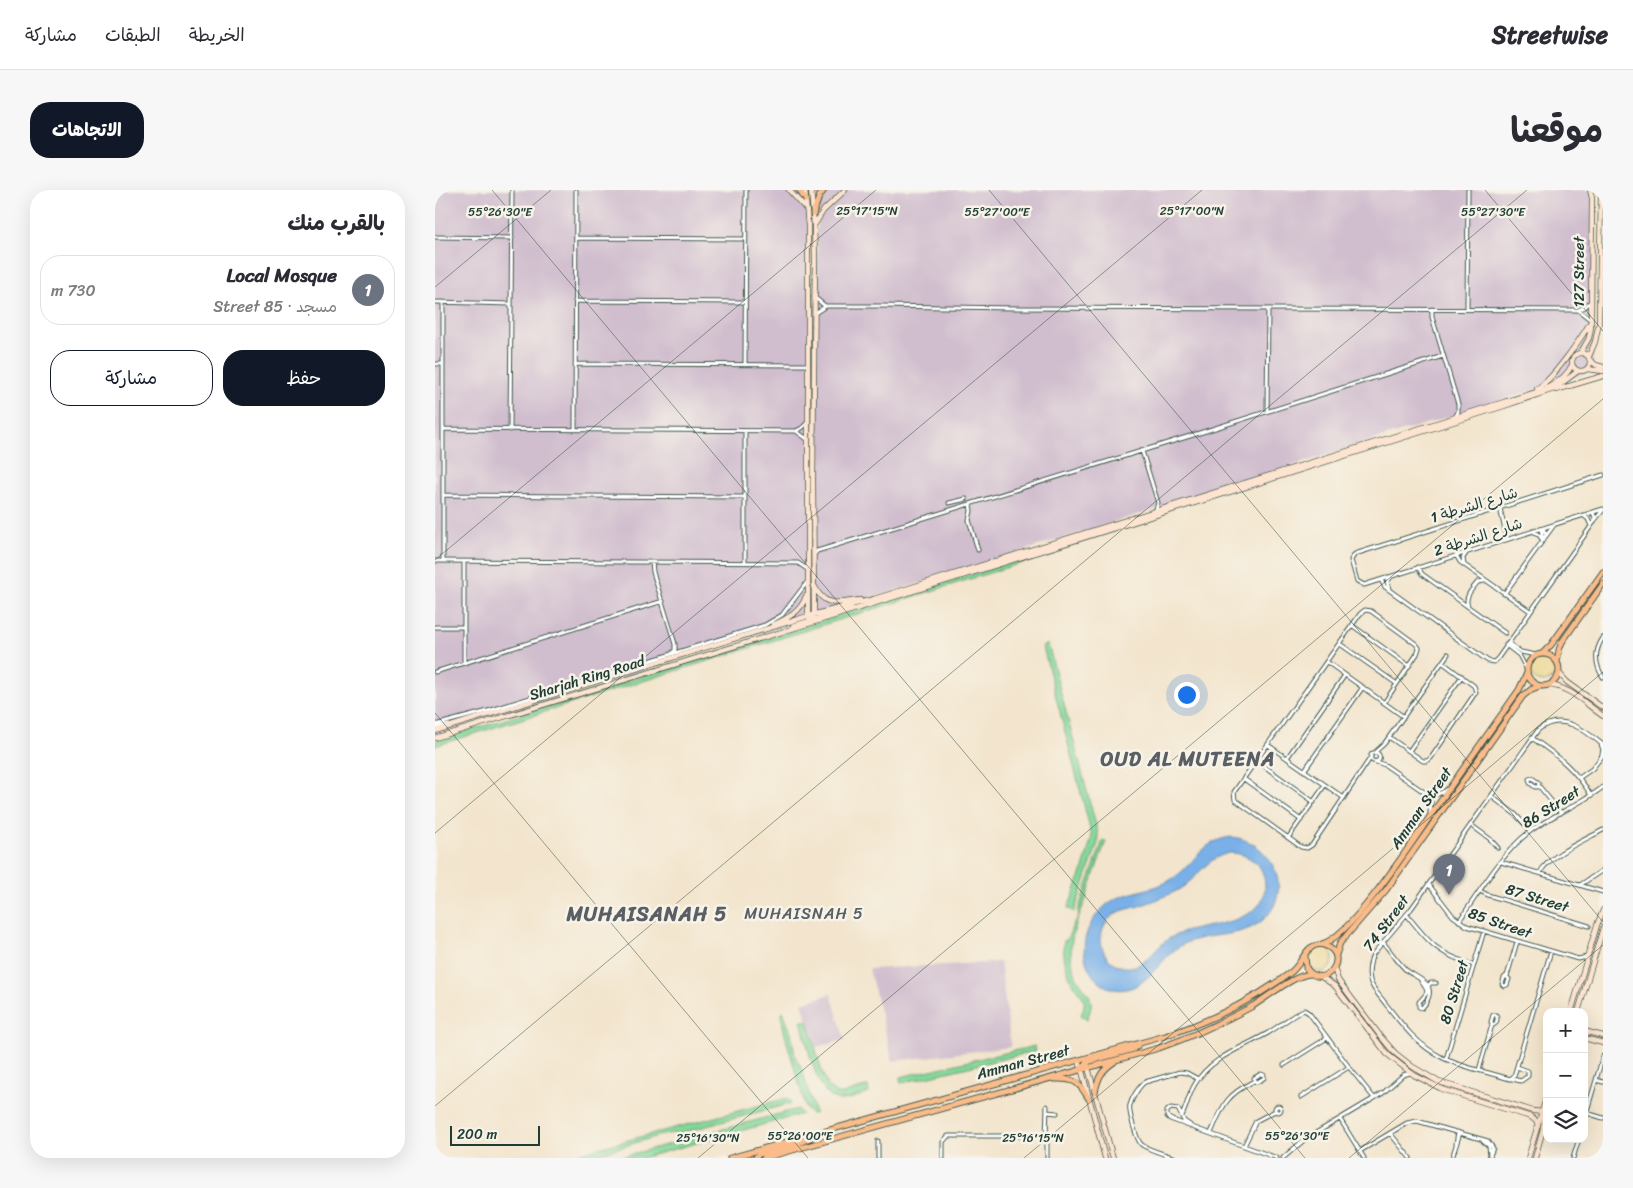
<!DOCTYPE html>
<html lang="ar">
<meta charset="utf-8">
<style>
:root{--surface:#fff;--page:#f7f7f7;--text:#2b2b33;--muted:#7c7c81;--line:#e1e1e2;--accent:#111827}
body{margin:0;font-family:Sriracha,"Playpen Sans Arabic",sans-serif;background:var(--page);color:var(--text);direction:rtl}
.controls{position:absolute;right:15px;bottom:15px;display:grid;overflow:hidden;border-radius:10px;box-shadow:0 5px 20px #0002}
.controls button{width:45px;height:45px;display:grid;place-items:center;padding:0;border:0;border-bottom:1px solid var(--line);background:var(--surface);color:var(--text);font:25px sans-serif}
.scale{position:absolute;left:15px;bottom:12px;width:90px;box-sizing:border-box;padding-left:5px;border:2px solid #1f3d34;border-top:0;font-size:14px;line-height:18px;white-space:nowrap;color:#1f3d34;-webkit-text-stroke:4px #f7f3e8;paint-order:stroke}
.you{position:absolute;left:751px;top:504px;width:18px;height:18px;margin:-12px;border:4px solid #fff;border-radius:50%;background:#1a73e8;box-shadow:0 0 0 8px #1a73e833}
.badge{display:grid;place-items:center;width:32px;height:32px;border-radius:50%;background:var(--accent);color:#fff;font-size:16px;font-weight:700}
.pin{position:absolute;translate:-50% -41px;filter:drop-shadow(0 1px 2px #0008)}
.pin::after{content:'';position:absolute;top:26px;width:18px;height:15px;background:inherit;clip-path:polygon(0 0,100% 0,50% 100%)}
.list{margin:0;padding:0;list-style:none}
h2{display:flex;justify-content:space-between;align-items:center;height:65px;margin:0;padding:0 20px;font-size:21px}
h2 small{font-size:16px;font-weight:400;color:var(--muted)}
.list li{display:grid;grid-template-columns:32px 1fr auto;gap:15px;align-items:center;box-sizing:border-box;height:70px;margin:0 10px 10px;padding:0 10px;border:1px solid var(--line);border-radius:20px}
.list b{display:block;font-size:19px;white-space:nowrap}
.list p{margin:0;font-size:16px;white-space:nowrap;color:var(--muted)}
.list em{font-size:16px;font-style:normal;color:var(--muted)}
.actions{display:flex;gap:10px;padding:15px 20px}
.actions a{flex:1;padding:11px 0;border:1px solid var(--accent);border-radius:20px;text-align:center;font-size:18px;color:var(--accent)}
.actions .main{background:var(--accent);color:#fff}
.icon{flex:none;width:28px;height:28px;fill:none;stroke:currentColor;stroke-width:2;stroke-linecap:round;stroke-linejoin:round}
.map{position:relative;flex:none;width:1168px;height:968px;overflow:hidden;direction:ltr;border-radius:20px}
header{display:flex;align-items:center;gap:30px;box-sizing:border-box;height:70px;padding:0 25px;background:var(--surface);border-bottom:1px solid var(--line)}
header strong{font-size:24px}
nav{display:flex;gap:28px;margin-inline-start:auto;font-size:18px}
.intro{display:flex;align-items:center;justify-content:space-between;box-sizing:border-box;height:120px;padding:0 30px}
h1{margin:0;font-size:35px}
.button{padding:12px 22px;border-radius:20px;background:var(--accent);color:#fff;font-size:18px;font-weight:700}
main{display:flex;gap:30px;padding:0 30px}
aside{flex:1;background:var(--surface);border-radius:20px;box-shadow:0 5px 20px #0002}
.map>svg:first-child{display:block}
.industrial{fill:#d0bdce}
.green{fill:#83d799;stroke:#518a66}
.sand{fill:#eeda9e;stroke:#868c69}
.water{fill:#79b0e8;stroke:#4c768e;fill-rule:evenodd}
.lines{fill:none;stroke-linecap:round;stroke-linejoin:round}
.street-casing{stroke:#3f564b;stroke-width:5}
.secondary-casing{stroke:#3f564b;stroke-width:6}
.primary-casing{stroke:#3f564b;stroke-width:7}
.street{stroke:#fff;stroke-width:3}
.secondary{stroke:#fde4d0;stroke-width:4.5}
.primary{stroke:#f9bc8a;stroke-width:5}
.ticks{fill:none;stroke:#1f3d34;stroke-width:1;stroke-opacity:0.45}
.labels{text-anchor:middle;stroke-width:5;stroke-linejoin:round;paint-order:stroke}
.street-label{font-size:15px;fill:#1f3d34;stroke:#f7f3e8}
.neighbourhood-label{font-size:16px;letter-spacing:1px;fill:#595f64;stroke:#f7f3e8}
.district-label{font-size:20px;font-weight:bold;letter-spacing:1px;fill:#595f64;stroke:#f7f3e8}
.ticks-label{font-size:12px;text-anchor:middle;fill:#1f3d34;stroke:#f7f3e8;stroke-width:5;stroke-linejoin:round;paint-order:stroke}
</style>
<header>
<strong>Streetwise</strong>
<nav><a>الخريطة</a><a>الطبقات</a><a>مشاركة</a></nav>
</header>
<div class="intro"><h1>موقعنا</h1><a class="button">الاتجاهات</a></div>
<main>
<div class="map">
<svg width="1168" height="968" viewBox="0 0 1168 968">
<rect width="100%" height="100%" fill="#f7f3e8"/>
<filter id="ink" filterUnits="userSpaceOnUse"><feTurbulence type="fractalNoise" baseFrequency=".02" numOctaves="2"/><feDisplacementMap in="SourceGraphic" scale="10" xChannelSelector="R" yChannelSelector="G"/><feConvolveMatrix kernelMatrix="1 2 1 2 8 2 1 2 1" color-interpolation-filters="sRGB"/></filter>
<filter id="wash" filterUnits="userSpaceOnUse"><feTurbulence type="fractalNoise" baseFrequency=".0096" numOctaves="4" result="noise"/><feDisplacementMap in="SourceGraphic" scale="20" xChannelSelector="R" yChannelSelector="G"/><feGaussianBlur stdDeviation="1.12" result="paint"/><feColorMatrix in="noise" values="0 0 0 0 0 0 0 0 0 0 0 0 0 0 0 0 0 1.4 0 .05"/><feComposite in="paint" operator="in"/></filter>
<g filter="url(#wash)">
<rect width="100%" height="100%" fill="#f3e5cd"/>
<!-- industrial -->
<path class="industrial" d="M 0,0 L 372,0 L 377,48 L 376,374 L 383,13 L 380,0 L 1160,0 L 1158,181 L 191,486 L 0,545 Z
M 565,772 L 576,857 L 458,871 L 434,779 Z
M 396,804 L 410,850 L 381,857 L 367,813 Z"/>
<!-- green -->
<path class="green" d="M 595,366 L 596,370 L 0,556 L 0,551 Z
M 613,454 L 663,643 L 663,653 L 639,722 L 633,718 L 647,682 L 657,646 L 608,457 Z
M 668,650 L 671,651 L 670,654 C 663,672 657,690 651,709 C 644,727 635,744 636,765 C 637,774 639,783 644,791 C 654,806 661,809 652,829 L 646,825 C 655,806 643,805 636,790 C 631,777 627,764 629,751 L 633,749 L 638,734 L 640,733 L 644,726 L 643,721 Z
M 348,821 L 356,843 L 360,866 L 367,880 L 380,923 L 376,924 L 371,919 L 350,845 L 346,825 Z
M 366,831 L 373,831 L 387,882 L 393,897 L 402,904 L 408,904 L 433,896 L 434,903 C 426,905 411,911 404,910 C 380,907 372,850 366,831 Z
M 600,856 L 601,861 L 466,893 L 465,887 Z
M 352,908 L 357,913 L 242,944 L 237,943 L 223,946 L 149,968 L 126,968 Z
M 362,919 L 367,924 L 207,968 L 183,968 Z"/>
<!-- sand -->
<path class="sand" d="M1095 479a13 13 0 1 1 26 0a13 13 0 1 1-26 0Z
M872 769a13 13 0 1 1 26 0a13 13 0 1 1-26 0Z"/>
<!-- water -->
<path class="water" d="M 797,647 C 834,651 859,696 832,726 C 810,750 778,741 751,753 C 735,760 725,776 712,788 C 670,826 622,763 668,718 C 687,699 716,704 740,687 C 761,672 767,650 797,647 ZM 794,663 C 806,663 813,666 822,674 C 828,680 830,689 830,698 C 828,739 760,732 735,748 C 721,756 713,775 696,777 C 668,780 656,744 676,727 C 683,720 695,719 704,716 C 718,711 731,707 743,700 C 764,688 769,669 794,663 Z"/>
</g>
<g filter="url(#ink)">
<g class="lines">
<!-- street casing -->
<g class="street-casing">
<path id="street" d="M 0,47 L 77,48
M 141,48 L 311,49
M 379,107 L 390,116
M 140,111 L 310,112
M 0,112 L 76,114
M 997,119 L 997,127 L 1023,214 L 1023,222 L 1020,227
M 1032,119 L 1033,0
M 1143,120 L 1156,130
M 380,123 L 391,116 L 444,116 L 580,118 L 1143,120 L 1150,117 L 1156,111
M 0,174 L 8,174
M 140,174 L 373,175
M 310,175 L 311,0
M 832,221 L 833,119
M 8,239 L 361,241 L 367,238 L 372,233
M 75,240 L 77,0
M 140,240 L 141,0
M 310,241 L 310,372
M 361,241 L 372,249
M 707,261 L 723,313 L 720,322
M 1168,285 L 920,364 L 916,370 L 922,391 L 929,395 L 1168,319
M 8,305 L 310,307
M 514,313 L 531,309
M 535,314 L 536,321 L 534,330 L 543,360
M 1065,318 L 1072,349
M 1148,325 L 1153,329 L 1156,336
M 1160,330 L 1168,320
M 1106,339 L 1108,350
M 1098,341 L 1104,345 L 1108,351
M 1111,346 L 1119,335
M 379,365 L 382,361 L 392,358 L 755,246 L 1008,166
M 1021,365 L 1025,372 L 1095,421
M 0,371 L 363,373 L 372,379
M 8,371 L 8,112
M 217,372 L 218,382 L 240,454 L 240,460 L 236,464
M 1029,375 L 1028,368 L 1032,362
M 983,377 L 987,384 L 1070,443
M 946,390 L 950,397 L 1053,471 L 1059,472 L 1063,468 L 1159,332 L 1160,328 L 1158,322
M 954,399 L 952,392 L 956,387
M 1069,404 L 1109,349 L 1111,345 L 1108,338
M 1033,416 C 1029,407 1037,399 1043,392 L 1050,391
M 918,436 L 974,476
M 0,437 L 29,437
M 1168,448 C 1159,461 1160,475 1168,487
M 1073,453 L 1086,462 L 1101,465
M 905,454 L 962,494
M 1071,455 L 1084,465 L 1091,478
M 892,472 L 969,527
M 29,473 L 29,371
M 0,482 L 228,411
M 0,535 L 53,521 L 330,435 L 347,425 L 373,391
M 0,538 L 14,535
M 954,547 L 988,571 L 992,571 L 996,568 L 1041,502 L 1039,496 L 1007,472
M 1097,548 C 1123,566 1139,578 1156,605
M 1166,554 L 1168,560 L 1166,568
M 833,555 L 909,608
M 974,561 L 1027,486
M935.5 567a4.5 4.5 0 1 1 9 0a4.5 4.5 0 1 1-9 0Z
M 939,563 L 949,554 L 1013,464
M 852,568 L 910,485
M 822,571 L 879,612
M 941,572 L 950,575 L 989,602 C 999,606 1004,605 1012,599
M 869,581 L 928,497
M 1097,588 L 1104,593 L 1103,597 L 1100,597 L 1095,593 L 1094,589 Z
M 1144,588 L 1157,579 L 1168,565
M 809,589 L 866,630
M 1104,596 L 1126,623
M 990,603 L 996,612 L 995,624
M 1056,606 L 1080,624 L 1096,641
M 806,614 L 866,657 L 872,658 L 877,655 L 936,567
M 808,615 L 800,610 L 799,602 L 925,424 L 930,420 L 936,421 L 981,454 L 984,458 L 982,464 L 949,513
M 1036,635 L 1055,649 L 1063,658
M 853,648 L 890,595
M 1066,672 L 1168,702
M 1105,683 C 1112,666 1152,649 1168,640
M 994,695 L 1018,726 L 1032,736 L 1143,769 L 1152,767
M 1145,695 L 1168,680
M 1045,701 L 1053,705 L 1154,736
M 972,725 C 994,753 1003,764 1039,775
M 1024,731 C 1044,703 1066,664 1093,643 C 1116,625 1145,615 1168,597
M 948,752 C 955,761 962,771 971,780 C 977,785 989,789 993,796 C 997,803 992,813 987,818 L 984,817 L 984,812 C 993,802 995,803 986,791
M 1116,761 L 1079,886 L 1075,889 C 1053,882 1029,878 1008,868 C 982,855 967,835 950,813 C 945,806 937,799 935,790 C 933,782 935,771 938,764 L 976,719 L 1103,540 C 1126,521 1150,540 1168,555
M 1071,786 L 1074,789 L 1072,795 L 1069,796 L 1067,794 L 1069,788 Z
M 1072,786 L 1082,752
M 992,796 L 996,793 L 1001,793
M 1058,825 L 1061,825 C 1063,828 1062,834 1058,835 L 1056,832 Z
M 1011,869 L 1049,741
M 849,875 L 892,848
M 1044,880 L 1057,835
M 826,884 L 829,885 L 829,888 L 822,892 L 819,891 L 819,888 Z
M 1077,889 L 1086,891 L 1093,886 L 1093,881 L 1082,877
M 1161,890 L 1168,892
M 866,907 L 914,877
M840 919a3 3 0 1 1 6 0a3 3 0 1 1-6 0Z
M 612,922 L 622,923
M 1152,923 L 1168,928
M 747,926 C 752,915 754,904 760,894 C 776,867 807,858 833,843 C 845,836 857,825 869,820 L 874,823 L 914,877 L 939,908
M 905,929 L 929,968
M 1149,931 L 1168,866
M 755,935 L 749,931 L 743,919 L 736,918 L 732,921 L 732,926 L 735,929 L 842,968
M 776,943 C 788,915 790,906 819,891
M 955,943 L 975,968
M 611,949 L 612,916
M 443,951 L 443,968
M 1048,951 L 1054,956 L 1055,965
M 1021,954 L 1023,942
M 809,956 L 821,931 L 840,921
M 925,961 L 972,933 L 982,931 L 1053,951 L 1058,958 L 1054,968
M 508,968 L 508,952 L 513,946 L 608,946 L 612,952 L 612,968
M 740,968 C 730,964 716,961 707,955 C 702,952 693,921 695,915 C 697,908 704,896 710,892 L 745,882 L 752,883 L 763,889
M 848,968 L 869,950 L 948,903 L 968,885 L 975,883
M 1017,968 L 1025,943
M 1138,968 L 1144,949"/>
</g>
<!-- secondary casing -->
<g class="secondary-casing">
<path id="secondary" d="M 354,0 L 371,19
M 370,0 L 373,36 L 373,426
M 380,34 L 388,21 L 410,0
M 1146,162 L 1154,148 L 1156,137 L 1157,8 L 1155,0
M1137 172a9 9 0 1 1 18 0a9 9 0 1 1-18 0Z
M 1154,166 L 1160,152 L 1164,133 L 1166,0
M 1156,171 L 1161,175 L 1168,177
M 1152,179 L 1168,181
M 1102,199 C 1118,189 1145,150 1155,133
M 1121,200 L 1168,186
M 380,397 C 390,419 406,412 425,410
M 374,430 L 378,426 L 379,422 L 378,291 L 380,67 L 379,35 L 376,0
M 338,435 C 353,428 366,422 371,406
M 358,436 L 417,418
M 1124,483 L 1132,492 L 1168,518
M 1113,495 C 1134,496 1152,515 1168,526
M 0,541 L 373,426 L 439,409 L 1069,212 C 1092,204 1125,200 1137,175
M 0,548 L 389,429 L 1069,216 L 1119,199 L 1143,181
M 899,778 L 903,790 L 946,847 L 960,863 L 978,877 L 1004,892 L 1098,921 L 1108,922 L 1110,925 L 1107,944
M 885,786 L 900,796 L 952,864 L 979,885 L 1009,900 L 1096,927 L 1101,931 L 1103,936
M 1136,822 L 1162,735 L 1168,720
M 1143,822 L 1168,738
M 1149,841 L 1168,846
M 1149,848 L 1168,853
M 644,870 L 670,968
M 652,874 L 678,968
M 1093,968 L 1112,905
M 1100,968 L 1107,943"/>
</g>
<!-- primary casing -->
<g class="primary-casing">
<path id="primary" d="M 364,0 L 371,10
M 378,24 L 384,7 L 389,0
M1092 480a16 16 0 1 1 32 0a16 16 0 1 1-32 0Z
M 1107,464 L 1116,455 L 1168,382
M 1122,472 L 1124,460 L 1127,452 L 1168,394
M 887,754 C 917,747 985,640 1005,612 C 1031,574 1058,537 1084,500 L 1092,483
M 901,765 L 905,753 L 951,700 L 1088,506 L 1097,499 L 1105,496
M 646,879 L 652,872 L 699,859 L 704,854
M 619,889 C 640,888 644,892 654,909
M 660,902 C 663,887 667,880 679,872
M 295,968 L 730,846 C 775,831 817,811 855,783 C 866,775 869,761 877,757 C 881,754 887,754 891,756 C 916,766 889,803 871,778 L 870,765
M 320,968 L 324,964 L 364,953 L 377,947
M 329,968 L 724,858 C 756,847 786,833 816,817 C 833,807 858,785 876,784"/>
</g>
<!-- street -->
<use href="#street" class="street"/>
<!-- secondary -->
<use href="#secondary" class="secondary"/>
<!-- primary -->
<use href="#primary" class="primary"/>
</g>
</g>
<!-- ticks -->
<path class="ticks" d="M 57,0 L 870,968M 554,0 L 1168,732M 1050,0 L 1168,141M 0,97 L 116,0M 0,370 L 441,0M 0,523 L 373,968M 0,643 L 767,0M 0,916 L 1092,0M 263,968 L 1168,209M 589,968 L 1168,482M 914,968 L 1168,755"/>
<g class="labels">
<!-- street labels -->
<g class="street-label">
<text transform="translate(1144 82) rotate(-90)" y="5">127 Street</text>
<text transform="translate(1039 315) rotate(-17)" y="5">شارع الشرطة 1</text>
<text transform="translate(1043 347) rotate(-18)" y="5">شارع الشرطة 2</text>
<text transform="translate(152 488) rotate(-17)" y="5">Sharjah Ring Road</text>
<text transform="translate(1116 617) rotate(-32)" y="5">86 Street</text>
<text transform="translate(986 618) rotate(-55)" y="5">Amman Street</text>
<text transform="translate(1102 708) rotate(17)" y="5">87 Street</text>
<text transform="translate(951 733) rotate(-53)" y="5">74 Street</text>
<text transform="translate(1065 733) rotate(19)" y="5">85 Street</text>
<text transform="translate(1019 802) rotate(-73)" y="5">80 Street</text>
<text transform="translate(588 872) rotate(-15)" y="5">Amman Street</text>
</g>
<!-- neighbourhood labels -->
<g class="neighbourhood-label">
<text x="369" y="729">MUHAISNAH 5</text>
</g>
<!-- district labels -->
<g class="district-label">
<text x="753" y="576">OUD AL MUTEENA</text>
<text x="212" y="731">MUHAISANAH 5</text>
</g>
</g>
<g class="ticks-label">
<text x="432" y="25">25°17'15"N</text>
<text x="757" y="25">25°17'00"N</text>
<text x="65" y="26">55°26'30"E</text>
<text x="562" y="26">55°27'00"E</text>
<text x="1058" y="26">55°27'30"E</text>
<text x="365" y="950">55°26'00"E</text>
<text x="862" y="950">55°26'30"E</text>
<text x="273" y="952">25°16'30"N</text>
<text x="598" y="952">25°16'15"N</text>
</g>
</svg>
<div class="controls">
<button>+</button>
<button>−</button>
<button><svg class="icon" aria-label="layers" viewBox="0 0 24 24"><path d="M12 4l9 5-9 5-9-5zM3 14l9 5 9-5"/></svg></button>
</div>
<div class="scale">200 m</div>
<div class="you"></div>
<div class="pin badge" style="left:1014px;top:705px;background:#6b7280">1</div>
</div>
<aside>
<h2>بالقرب منك<small></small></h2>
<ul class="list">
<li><span class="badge" style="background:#6b7280">1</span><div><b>Local Mosque</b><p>مسجد · 85 Street</p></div><em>730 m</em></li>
</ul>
<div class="actions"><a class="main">حفظ</a><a>مشاركة</a></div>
</aside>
</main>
